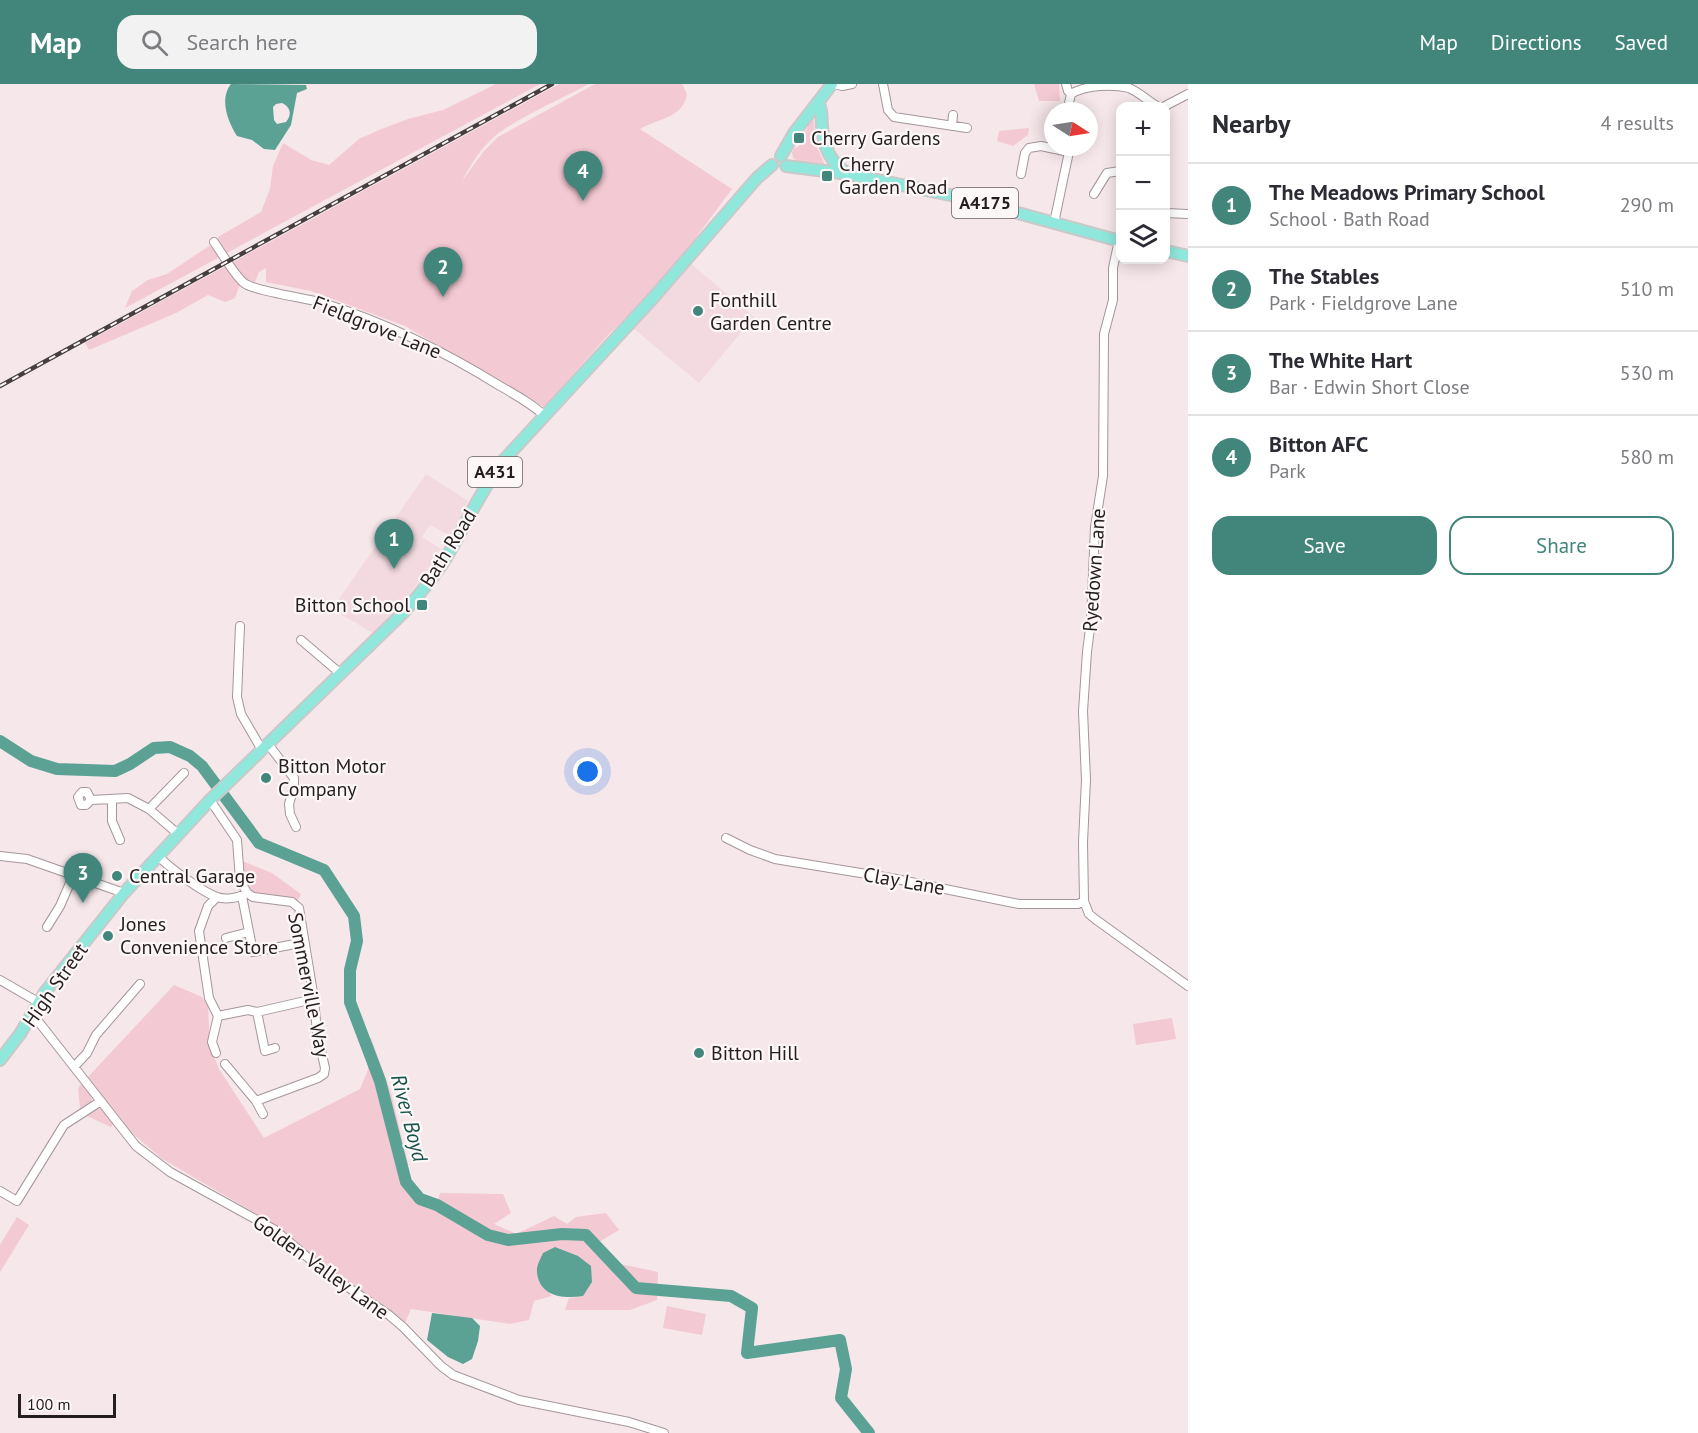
<!DOCTYPE html>
<meta charset="utf-8">
<style>
:root{--surface:#fff;--page:#f2f2f3;--text:#2b2b33;--muted:#7c7c81;--line:#e1e1e2;--accent:#42867b}
body{margin:0;font-family:"PT Sans",sans-serif;background:var(--page);color:var(--text)}
.controls{position:absolute;right:18px;top:18px;display:grid;overflow:hidden;border-radius:12px;box-shadow:0 3px 15px #0003}
.controls button{width:54px;height:54px;display:grid;place-items:center;padding:0;border:0;border-bottom:2px solid var(--line);background:var(--surface);color:var(--text);font:30px sans-serif}
.compass{position:absolute;left:1044px;top:18px;width:54px;height:54px;border-radius:50%;background:var(--surface);box-shadow:0 3px 15px #0003;rotate:102deg}
.scale{position:absolute;left:18px;bottom:15px;width:98px;box-sizing:border-box;padding-left:6px;border:3px solid #241e1f;border-top:0;font-size:16px;line-height:21px;white-space:nowrap;color:#241e1f;-webkit-text-stroke:4px #fdf7f8;paint-order:stroke}
.you{position:absolute;left:588px;top:688px;width:21px;height:21px;margin:-15px;border:4px solid #fff;border-radius:50%;background:#1a73e8;box-shadow:0 0 0 9px #1a73e833}
.badge{display:grid;place-items:center;width:39px;height:39px;border-radius:50%;background:var(--accent);color:#fff;font-size:20px;font-weight:700}
.pin{position:absolute;translate:-50% -50px;filter:drop-shadow(0 2px 3px #0008)}
.pin::after{content:'';position:absolute;top:32px;width:21px;height:18px;background:inherit;clip-path:polygon(0 0,100% 0,50% 100%)}
.list{margin:0;padding:0;list-style:none}
h2{display:flex;justify-content:space-between;align-items:center;height:78px;margin:0;padding:0 24px;font-size:26px}
h2 small{font-size:20px;font-weight:400;color:var(--muted)}
.list li{display:grid;grid-template-columns:39px 1fr auto;gap:18px;align-items:center;box-sizing:border-box;height:84px;padding:0 24px;border-top:2px solid var(--line)}
.list b{display:block;font-size:22px;white-space:nowrap}
.list p{margin:0;font-size:20px;white-space:nowrap;color:var(--muted)}
.list em{font-size:20px;font-style:normal;color:var(--muted)}
.actions{display:flex;gap:12px;padding:18px 24px}
.actions a{flex:1;padding:14px 0;border:2px solid var(--accent);border-radius:18px;text-align:center;font-size:21px;color:var(--accent)}
.actions .main{background:var(--accent);color:#fff}
.icon{flex:none;width:33px;height:33px;fill:none;stroke:currentColor;stroke-width:2;stroke-linecap:round;stroke-linejoin:round}
.map{position:relative;flex:none;width:1188px;height:1349px;overflow:hidden}
header{display:flex;align-items:center;gap:36px;box-sizing:border-box;height:84px;padding:0 30px;background:var(--accent);color:#fff}
header strong{font-size:28px}
nav{display:flex;gap:33px;margin-inline-start:auto;font-size:21px}
.search{width:420px;height:54px;background:var(--page);display:flex;align-items:center;gap:15px;box-sizing:border-box;padding:0 21px;border-radius:18px;color:var(--muted);font-size:22px}
main{display:flex}
aside{flex:1;background:var(--surface)}
.map>svg:first-child{display:block}
.built{fill:#f2dae0}
.green{fill:#f3c9d3}
.water{fill:#5ba295;fill-rule:evenodd}
.lines{fill:none;stroke-linecap:round;stroke-linejoin:round}
.river{stroke:#5ba295;stroke-width:12}
.minor-casing{stroke:#a49699;stroke-width:10}
.major-casing{stroke:#cac9c9;stroke-width:14}
.minor{stroke:#fff;stroke-width:8}
.major{stroke:#90e8dc;stroke-width:10}
.rail-casing{stroke:#463e40;stroke-width:4.5}
.rail{stroke:#fdf7f8;stroke-width:2;stroke-dasharray:7;stroke-linecap:butt}
.poi-dot{fill:#42867b;stroke:#fdf7f8;stroke-width:2}
.labels{text-anchor:middle;stroke-width:4.5;stroke-linejoin:round;paint-order:stroke}
.shield{fill:#fdf7f8;stroke:#655f60;stroke-width:1.5}
.shield-label{font-size:18px;font-weight:bold;fill:#241e1f}
.poi-label{font-size:20px;fill:#241e1f;stroke:#fdf7f8;text-anchor:start}
.street-label{font-size:20px;fill:#241e1f;stroke:#fdf7f8}
.water-label{font-size:21px;font-style:italic;fill:#17544b;stroke:#fdf7f8}
</style>
<header>
<strong>Map</strong>
<div class="search"><svg class="icon" aria-label="search" viewBox="0 0 24 24"><circle cx="10" cy="10" r="6"/><path d="M15 15l6 6"/></svg>Search here</div>
<nav><a>Map</a><a>Directions</a><a>Saved</a></nav>
</header>
<main>
<div class="map">
<svg width="1188" height="1349" viewBox="0 0 1188 1349">
<rect width="100%" height="100%" fill="#f6e7ea"/>
<!-- built -->
<path class="built" d="M 689,178 L 754,233 L 699,299 L 633,244 Z
M 426,390 L 468,417 L 451,452 L 430,441 L 422,453 L 443,466 L 415,503 L 375,550 L 332,525 Z"/>
<!-- green -->
<path class="green" d="M 496,0 L 540,0 L 125,224 L 132,207 L 148,196 L 167,190 L 209,162 L 215,164 L 219,160 L 218,153 L 261,128 L 270,105 L 273,82 L 283,59 L 311,76 L 329,81 L 359,55 L 379,46 L 408,35 L 443,26 Z
M 559,0 L 589,0 C 561,15 519,33 495,52 C 481,64 470,81 462,97 L 484,67 L 498,53 L 595,0 L 682,0 L 687,10 C 683,34 659,34 640,45 L 732,105 L 677,179 L 654,206 L 608,251 L 544,323 L 405,242 L 311,207 L 266,198 L 266,184 L 259,188 L 255,198 L 245,195 L 238,205 L 235,214 L 225,218 L 208,211 L 176,229 L 89,266 L 85,259 Z
M 1034,0 L 1059,0 L 1060,17 L 1039,17 Z
M 813,33 L 817,63 L 825,81 L 797,77 L 793,74 L 792,68 L 794,64 L 798,63 L 802,58 L 801,56 Z
M 1029,44 L 1028,51 L 1013,62 L 997,57 L 999,47 Z
M 240,776 L 272,789 L 301,810 L 296,820 L 246,815 L 241,808 Z
M 174,901 L 202,913 L 208,922 L 210,963 L 219,985 L 264,1054 L 360,1005 L 368,986 L 366,956 L 371,954 L 391,1009 L 408,1080 L 406,1098 L 420,1115 L 437,1121 L 440,1109 L 503,1110 L 511,1129 L 494,1140 L 516,1150 L 554,1132 L 567,1140 L 576,1133 L 606,1129 L 619,1146 L 599,1158 L 620,1180 L 658,1188 L 657,1216 L 630,1226 L 565,1226 L 569,1214 L 583,1212 L 540,1200 L 552,1212 L 534,1217 L 529,1236 L 510,1240 L 411,1225 L 404,1241 L 327,1185 L 277,1142 L 161,1074 L 131,1048 L 88,993 Z
M 1172,934 L 1176,955 L 1136,961 L 1133,940 Z
M 82,999 L 91,1012 L 92,1017 L 72,1032 L 80,1024 L 78,1004 Z
M 97,1024 L 103,1026 L 113,1040 L 111,1043 L 87,1032 L 68,1044 L 66,1043 Z
M 17,1133 L 29,1141 L 0,1188 L 0,1161 Z
M 667,1222 L 706,1230 L 702,1251 L 663,1244 Z"/>
<!-- water -->
<path class="water" d="M 231,0 L 306,1 L 307,5 L 297,9 L 291,41 L 275,66 L 264,65 L 252,56 L 237,52 C 228,38 219,15 231,0 ZM 282,19 C 291,23 292,31 286,38 L 277,40 L 274,36 L 273,23 L 276,20 Z
M 555,1163 L 578,1172 L 591,1182 L 592,1198 L 583,1212 C 564,1215 539,1213 537,1188 C 536,1182 541,1174 543,1169 Z
M 432,1229 L 472,1234 L 480,1242 L 478,1257 L 472,1275 L 463,1280 L 448,1273 L 427,1256 Z"/>
<g class="lines">
<!-- river -->
<path class="river" d="M 0,657 L 31,677 L 57,685 L 115,687 L 130,680 L 154,664 L 170,663 L 190,672 L 202,682 L 259,759 L 324,786 L 354,832 L 357,857 L 350,886 L 350,918 L 380,997 L 406,1098 L 420,1115 L 437,1121 L 488,1151 L 508,1156 L 562,1150 L 586,1151 L 636,1204 L 731,1212 L 752,1224 L 747,1269 L 840,1256 L 846,1285 L 841,1314 L 869,1349"/>
<!-- minor casing -->
<g class="minor-casing">
<path id="minor" d="M 834,0 L 842,2 L 852,0
M 883,0 L 888,26 L 894,33 L 967,44
M 1066,0 L 1068,7 L 1071,10 L 1069,19 L 1070,27
M 1071,10 C 1086,1 1112,0 1129,4 C 1139,8 1148,17 1157,22
M 1165,22 L 1188,10
M 952,42 L 953,31
M 1021,90 L 1025,69 L 1029,64 L 1041,62 L 1069,68
M 1094,110 L 1107,89 L 1120,87
M 1166,129 L 1188,130
M 1054,139 L 1070,63
M 1119,156 L 1113,184 L 1113,216 L 1104,250 L 1103,392 L 1095,443 L 1091,536 L 1087,568 L 1083,627 L 1086,696 L 1083,758 L 1084,817 L 1089,830 L 1095,835 L 1188,902
M 214,158 C 221,168 235,192 244,199 C 254,207 306,214 323,219 C 385,238 445,268 500,302 C 516,311 532,320 545,332
M 240,542 L 237,613 L 241,630 L 262,666
M 301,556 L 341,590
M 268,660 L 294,694 L 294,703 L 289,720 L 290,730 L 296,743
M 91,716 L 87,708 L 82,708 L 78,713 L 81,721 L 86,721 L 91,716 L 128,714 L 149,725 L 178,750
M 112,716 L 112,737 L 120,756
M 210,716 L 237,756 L 240,796 L 247,809 L 253,813 L 292,818 L 299,824 L 314,915 L 317,948 L 325,984 L 324,990 L 318,994 L 256,1017 L 225,980
M 149,725 L 184,689
M 726,754 L 750,766 L 775,775 L 891,794 L 1019,820 L 1078,820 L 1084,817
M 0,772 L 27,775 L 124,809
M 158,772 C 170,784 202,808 217,813 C 225,816 238,814 245,810
M 242,812 L 253,868 L 300,859
M 217,813 L 208,822 L 199,847 L 209,914 L 218,932
M 47,843 L 60,822 L 73,792
M 226,854 L 249,848
M 0,896 L 38,918
M 257,928 L 265,967 L 275,964
M 30,932 L 38,937 L 136,1062 L 170,1088 L 275,1146 L 324,1187 L 389,1231 L 403,1243 L 441,1282 L 453,1291 L 519,1316 L 629,1338 L 664,1349
M 218,932 L 248,926 L 257,928 L 314,915
M 216,969 L 212,958 L 218,932
M 74,983 L 87,969 L 96,951 L 140,900
M 256,1017 L 263,1030
M 0,1107 L 17,1117 L 64,1041 L 101,1017"/>
</g>
<!-- major casing -->
<g class="major-casing">
<path id="major" d="M 818,18 C 823,26 821,34 822,42 C 823,62 831,79 847,89
M 781,72 L 794,49 L 832,0
M 786,82 L 848,90 L 960,113 L 1120,157
M 1166,167 L 1188,172
M 0,976 L 20,950 L 45,908 L 124,809 L 210,716 L 403,529 C 418,512 434,494 446,474 C 465,442 480,408 502,378 L 653,214 L 757,94 L 772,81"/>
</g>
<!-- minor -->
<use href="#minor" class="minor"/>
<!-- major -->
<use href="#major" class="major"/>
<!-- rail casing -->
<g class="rail-casing">
<path id="rail" d="M 0,302 L 552,0"/>
</g>
<!-- rail -->
<use href="#rail" class="rail"/>
</g>
<!-- markers -->
<g class="poi-dot">
<rect x="793" y="48" width="12" height="12" rx="3"/>
<rect x="821" y="86" width="12" height="12" rx="3"/>
<circle cx="698" cy="227" r="6"/>
<rect x="416" y="515" width="12" height="12" rx="3"/>
<circle cx="266" cy="694" r="6"/>
<circle cx="117" cy="792" r="6"/>
<circle cx="108" cy="852" r="6"/>
<circle cx="699" cy="969" r="6"/>
</g>
<g class="labels">
<!-- shield labels -->
<g class="shield">
<rect x="952" y="104" width="66" height="30" rx="4.5"/>
<rect x="468" y="373" width="54" height="30" rx="4.5"/>
</g>
<g class="shield-label">
<text x="985" y="125">A4175</text>
<text x="495" y="394">A431</text>
</g>
<!-- poi labels -->
<g class="poi-label">
<text x="811" y="61">Cherry Gardens</text>
<text x="839" y="87">Cherry<tspan x="839" dy="23">Garden Road</tspan></text>
<text x="710" y="223">Fonthill<tspan x="710" dy="23">Garden Centre</tspan></text>
<text x="410" y="528" text-anchor="end">Bitton School</text>
<text x="278" y="689">Bitton Motor<tspan x="278" dy="23">Company</tspan></text>
<text x="129" y="799">Central Garage</text>
<text x="120" y="847">Jones<tspan x="120" dy="23">Convenience Store</tspan></text>
<text x="711" y="976">Bitton Hill</text>
</g>
<!-- street labels -->
<g class="street-label">
<text transform="translate(377 243) rotate(22)" y="7">Fieldgrove Lane</text>
<text transform="translate(448 464) rotate(-58)" y="7">Bath Road</text>
<text transform="translate(1094 486) rotate(-86)" y="7">Ryedown Lane</text>
<text transform="translate(904 797) rotate(10)" y="7">Clay Lane</text>
<text transform="translate(55 901) rotate(-55)" y="7">High Street</text>
<text transform="translate(309 901) rotate(79)" y="7">Sommerville Way</text>
<text transform="translate(321 1183) rotate(36)" y="7">Golden Valley Lane</text>
</g>
<!-- water labels -->
<g class="water-label">
<text transform="translate(409 1034) rotate(75)" y="7">River Boyd</text>
</g>
</g>
</svg>
<div class="controls">
<button>+</button>
<button>−</button>
<button><svg class="icon" aria-label="layers" viewBox="0 0 24 24"><path d="M12 4l9 5-9 5-9-5zM3 14l9 5 9-5"/></svg></button>
</div>
<svg class="compass" viewBox="-18 -18 36 36"><path d="M0-13l5 13h-10z" fill="#e53935"/><path d="M0 13l5-13h-10z" fill="#7c7c81"/></svg>
<div class="scale">100 m</div>
<div class="you"></div>
<div class="pin badge" style="left:394px;top:485px">1</div>
<div class="pin badge" style="left:443px;top:213px">2</div>
<div class="pin badge" style="left:83px;top:819px">3</div>
<div class="pin badge" style="left:583px;top:117px">4</div>
</div>
<aside>
<h2>Nearby<small>4 results</small></h2>
<ul class="list">
<li><span class="badge">1</span><div><b>The Meadows Primary School</b><p>School · Bath Road</p></div><em>290 m</em></li>
<li><span class="badge">2</span><div><b>The Stables</b><p>Park · Fieldgrove Lane</p></div><em>510 m</em></li>
<li><span class="badge">3</span><div><b>The White Hart</b><p>Bar · Edwin Short Close</p></div><em>530 m</em></li>
<li><span class="badge">4</span><div><b>Bitton AFC</b><p>Park</p></div><em>580 m</em></li>
</ul>
<div class="actions"><a class="main">Save</a><a>Share</a></div>
</aside>
</main>
